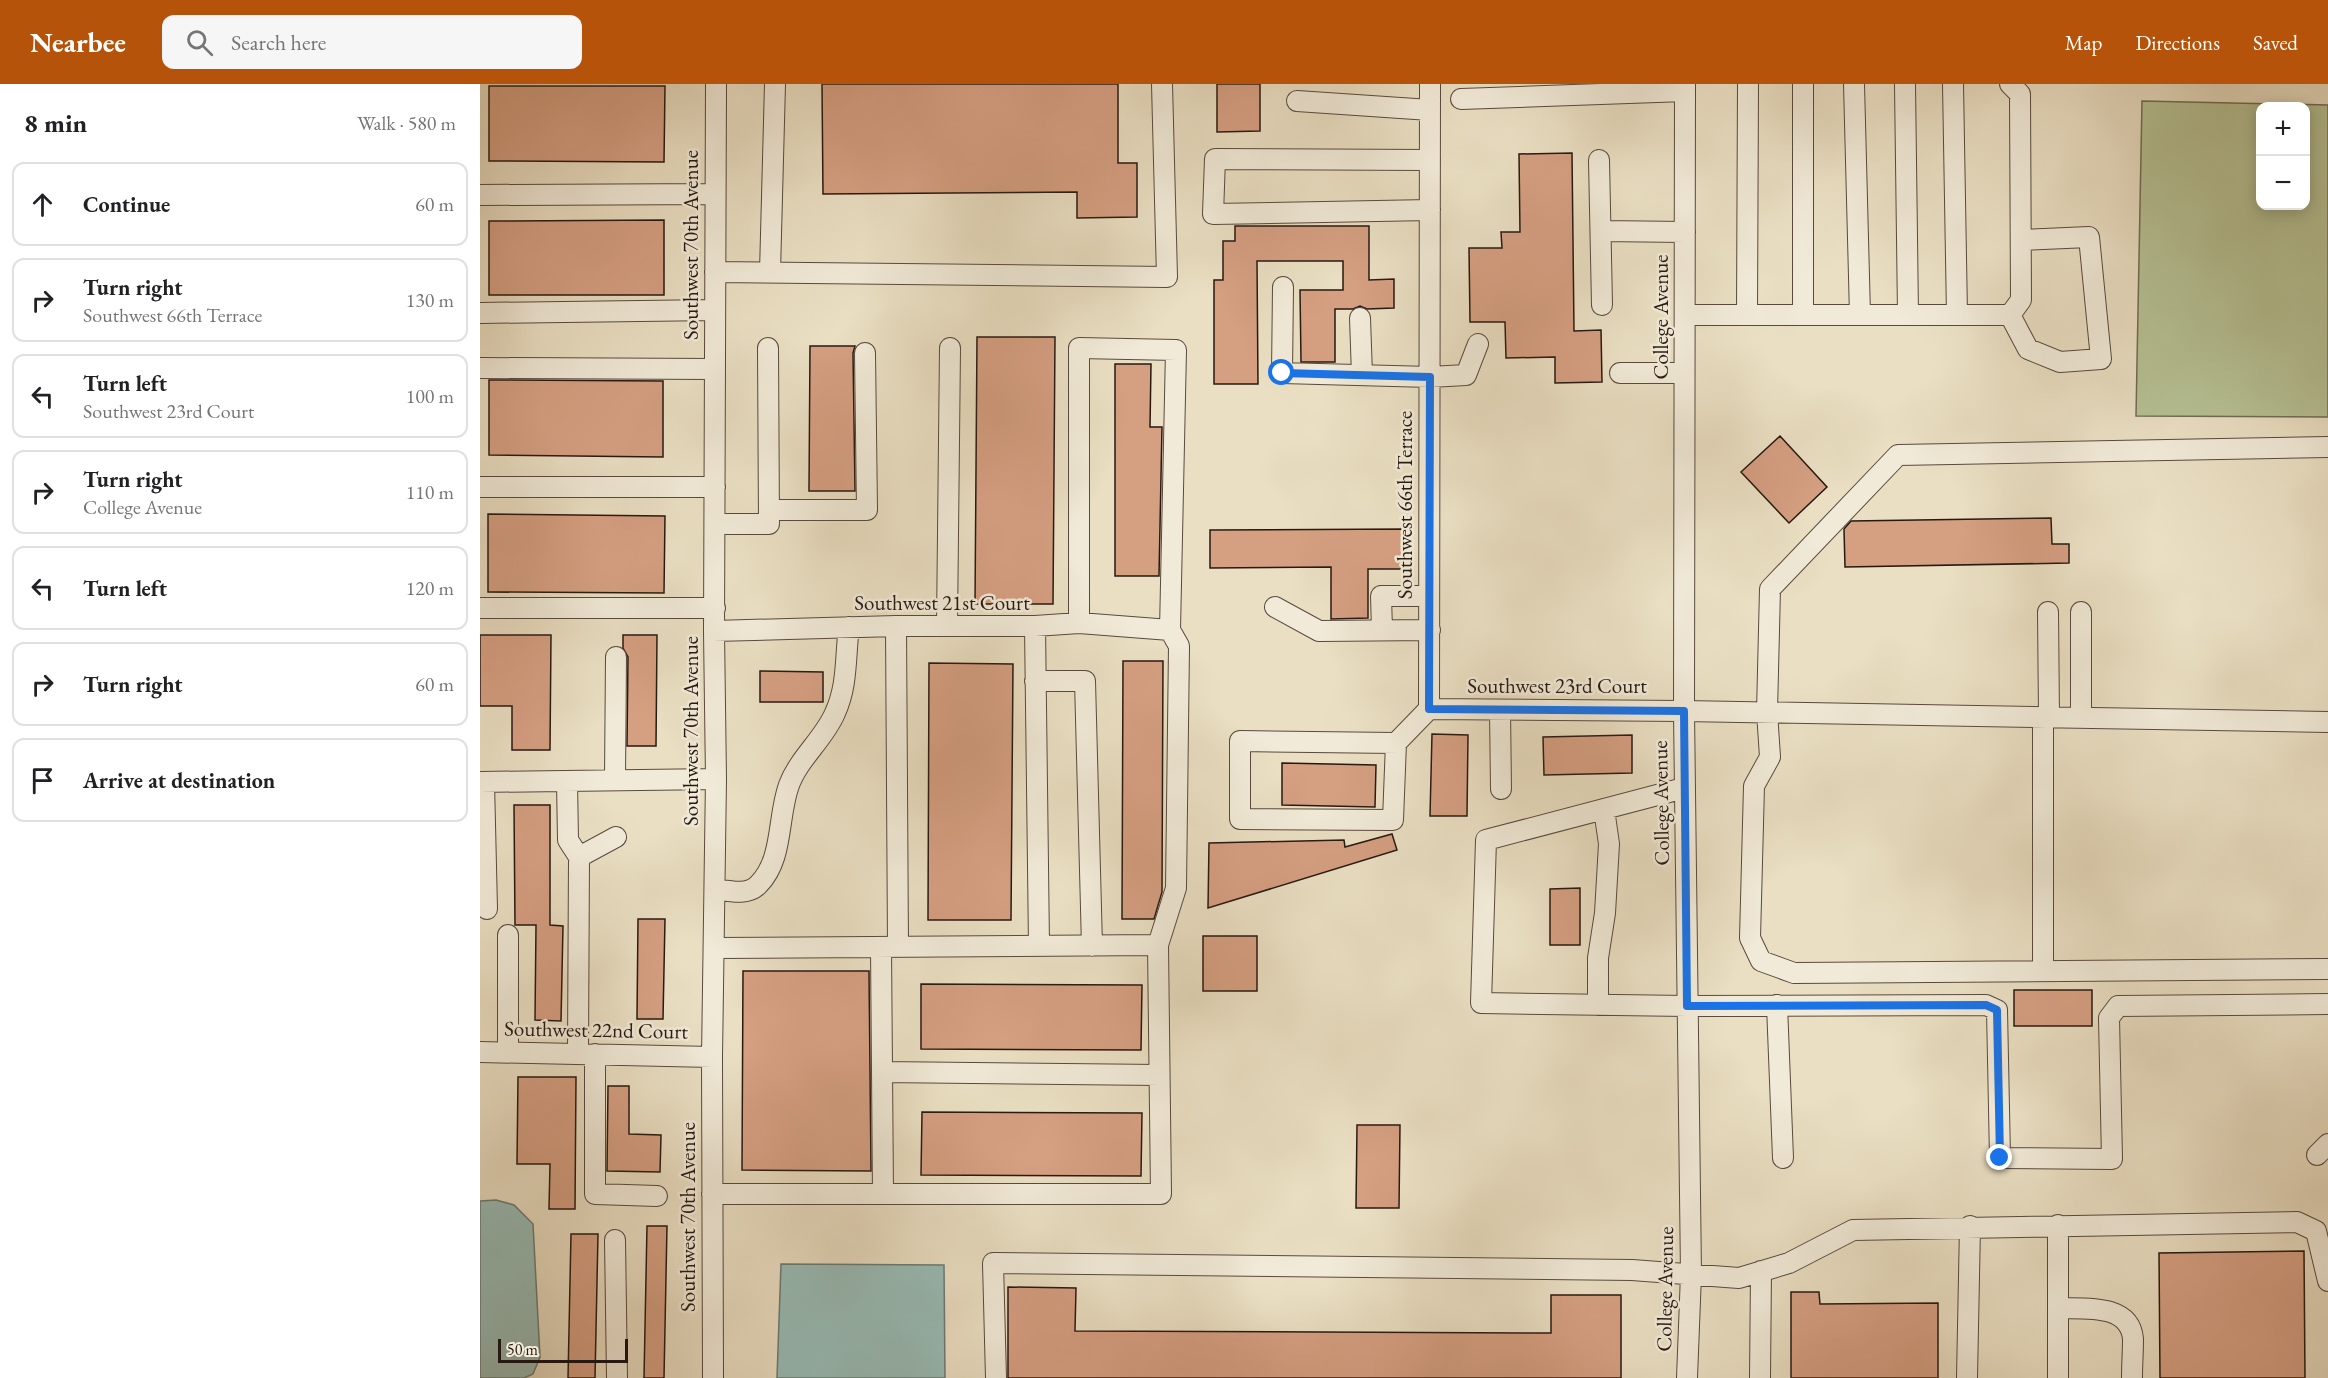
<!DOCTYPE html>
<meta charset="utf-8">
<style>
:root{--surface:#fff;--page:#f6f6f6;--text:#202124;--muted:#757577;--line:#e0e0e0;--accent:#b45309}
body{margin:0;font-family:"EB Garamond",serif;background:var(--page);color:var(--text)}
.controls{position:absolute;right:18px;top:18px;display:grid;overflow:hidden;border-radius:12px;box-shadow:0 3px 15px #0003}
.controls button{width:54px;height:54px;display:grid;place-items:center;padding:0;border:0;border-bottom:2px solid var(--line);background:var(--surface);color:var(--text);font:30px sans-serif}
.scale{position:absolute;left:18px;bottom:15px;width:130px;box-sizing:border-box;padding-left:6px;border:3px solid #271912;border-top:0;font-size:16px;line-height:21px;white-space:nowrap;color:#271912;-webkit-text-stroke:4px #f1ead8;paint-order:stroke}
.stop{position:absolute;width:18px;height:18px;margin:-14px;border:4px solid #1a73e8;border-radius:50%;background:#fff}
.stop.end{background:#1a73e8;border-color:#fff;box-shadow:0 2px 6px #0008}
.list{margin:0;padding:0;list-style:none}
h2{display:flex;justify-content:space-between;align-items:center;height:78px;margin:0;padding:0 24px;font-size:26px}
h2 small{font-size:20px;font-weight:400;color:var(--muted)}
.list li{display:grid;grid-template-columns:39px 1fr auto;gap:18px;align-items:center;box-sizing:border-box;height:84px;margin:0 12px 12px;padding:0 12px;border:2px solid var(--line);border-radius:12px}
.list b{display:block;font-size:22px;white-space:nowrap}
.list p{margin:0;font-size:20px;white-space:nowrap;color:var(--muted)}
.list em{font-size:20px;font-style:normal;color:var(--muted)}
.icon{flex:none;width:33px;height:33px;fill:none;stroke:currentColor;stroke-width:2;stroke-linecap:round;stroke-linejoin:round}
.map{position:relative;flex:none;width:1848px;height:1294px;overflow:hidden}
header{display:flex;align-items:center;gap:36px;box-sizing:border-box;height:84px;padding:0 30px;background:var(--accent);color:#fff}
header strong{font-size:28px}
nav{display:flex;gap:33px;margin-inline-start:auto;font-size:21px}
.search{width:420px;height:54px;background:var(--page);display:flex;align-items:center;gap:15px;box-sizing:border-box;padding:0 21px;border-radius:12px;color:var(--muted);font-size:22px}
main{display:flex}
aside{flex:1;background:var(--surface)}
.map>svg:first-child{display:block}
.green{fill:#b6c295;stroke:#6e6e54;stroke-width:1.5;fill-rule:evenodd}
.water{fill:#98bcb6;stroke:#6b7b74;stroke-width:1.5}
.building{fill:#d59f82;stroke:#271912;stroke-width:1.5}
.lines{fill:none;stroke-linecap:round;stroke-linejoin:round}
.minor-casing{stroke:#584a3e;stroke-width:22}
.minor{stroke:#f1ead8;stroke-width:20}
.route{stroke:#1a73e8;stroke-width:8}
.labels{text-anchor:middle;stroke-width:5;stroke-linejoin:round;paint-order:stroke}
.street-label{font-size:21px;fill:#271912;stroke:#f1ead8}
</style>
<header>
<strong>Nearbee</strong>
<div class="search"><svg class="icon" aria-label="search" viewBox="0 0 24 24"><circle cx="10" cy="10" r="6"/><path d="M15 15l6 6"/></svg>Search here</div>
<nav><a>Map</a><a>Directions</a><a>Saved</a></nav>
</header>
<main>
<aside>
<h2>8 min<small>Walk · 580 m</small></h2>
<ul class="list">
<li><svg class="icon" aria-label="ahead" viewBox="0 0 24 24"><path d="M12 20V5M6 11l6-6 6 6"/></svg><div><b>Continue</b></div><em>60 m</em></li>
<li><svg class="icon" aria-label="right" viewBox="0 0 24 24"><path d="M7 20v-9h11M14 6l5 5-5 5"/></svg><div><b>Turn right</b><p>Southwest 66th Terrace</p></div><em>130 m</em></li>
<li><svg class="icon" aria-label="left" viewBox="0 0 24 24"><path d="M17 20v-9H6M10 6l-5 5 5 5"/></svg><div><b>Turn left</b><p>Southwest 23rd Court</p></div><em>100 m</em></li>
<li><svg class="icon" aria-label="right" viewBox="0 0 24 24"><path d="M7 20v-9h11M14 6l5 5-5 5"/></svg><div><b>Turn right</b><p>College Avenue</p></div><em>110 m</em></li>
<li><svg class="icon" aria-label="left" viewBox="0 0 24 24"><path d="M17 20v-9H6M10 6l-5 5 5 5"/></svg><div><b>Turn left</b></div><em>120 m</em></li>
<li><svg class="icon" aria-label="right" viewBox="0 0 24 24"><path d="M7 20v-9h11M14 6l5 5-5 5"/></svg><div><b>Turn right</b></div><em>60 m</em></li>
<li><svg class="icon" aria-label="arrive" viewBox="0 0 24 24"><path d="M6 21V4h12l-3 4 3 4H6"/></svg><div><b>Arrive at destination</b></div></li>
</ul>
</aside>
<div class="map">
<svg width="1848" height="1294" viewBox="0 0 1848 1294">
<rect width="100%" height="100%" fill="#eadfc3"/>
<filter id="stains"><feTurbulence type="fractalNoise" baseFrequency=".00333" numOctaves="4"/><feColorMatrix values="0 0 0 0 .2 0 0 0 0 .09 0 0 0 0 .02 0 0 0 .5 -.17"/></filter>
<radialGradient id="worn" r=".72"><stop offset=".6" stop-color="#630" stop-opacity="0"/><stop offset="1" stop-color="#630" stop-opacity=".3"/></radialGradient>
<!-- green -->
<path class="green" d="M 1662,17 L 1848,21 L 1848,333 L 1656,332 ZM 1780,22 L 1826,22 L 1826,122 L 1780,122 Z"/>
<!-- water -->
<path class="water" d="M 16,1116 L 34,1121 L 53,1140 L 60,1273 L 53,1290 L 44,1294 L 0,1294 L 0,1117 Z
M 301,1180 L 464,1181 L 465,1294 L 297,1294 Z"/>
<!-- building -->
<path class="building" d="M 342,0 L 638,0 L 638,79 L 657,79 L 657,133 L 597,134 L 597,108 L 343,110 Z
M 737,0 L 780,0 L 780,47 L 737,48 Z
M 9,2 L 185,2 L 184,78 L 9,77 Z
M 1092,69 L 1094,247 L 1121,246 L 1122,298 L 1075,299 L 1075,273 L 1026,274 L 1025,238 L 990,238 L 989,164 L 1022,164 L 1021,148 L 1040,148 L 1039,70 Z
M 184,136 L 184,211 L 9,211 L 9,137 Z
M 755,142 L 889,142 L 889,196 L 914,195 L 914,224 L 887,225 L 880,222 L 873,225 L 855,225 L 855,278 L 821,278 L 820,206 L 863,206 L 863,177 L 777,177 L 778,300 L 734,300 L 734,196 L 743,196 L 743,157 L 755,157 Z
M 497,253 L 575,253 L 573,520 L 495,520 Z
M 330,262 L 375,262 L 373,269 L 375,407 L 329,407 Z
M 635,280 L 671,280 L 670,343 L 682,343 L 679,492 L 635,492 Z
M 9,296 L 183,297 L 183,373 L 9,371 Z
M 1300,352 L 1347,403 L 1309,439 L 1261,388 Z
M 8,430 L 185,432 L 184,509 L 8,508 Z
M 1571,434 L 1572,460 L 1589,460 L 1589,479 L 1365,483 L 1364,445 L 1371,437 Z
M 926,445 L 926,485 L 888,485 L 888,534 L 851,535 L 851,483 L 730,484 L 730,446 Z
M 0,551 L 71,551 L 70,666 L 32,666 L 32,622 L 0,622 Z
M 143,551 L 177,551 L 176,662 L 147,662 L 148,573 L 143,564 Z
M 643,577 L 683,577 L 682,808 L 674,835 L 642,835 Z
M 449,579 L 533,580 L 531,836 L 448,836 Z
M 280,587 L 343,588 L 343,618 L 280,618 Z
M 952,650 L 988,651 L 987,732 L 950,732 Z
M 1152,651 L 1152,689 L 1064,691 L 1063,653 Z
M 802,679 L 896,681 L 895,723 L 802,721 Z
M 34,721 L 70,721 L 70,841 L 83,842 L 81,937 L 55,936 L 56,841 L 35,841 Z
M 912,750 L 917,766 L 728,824 L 729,759 L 864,756 L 865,763 Z
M 1100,804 L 1100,861 L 1070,861 L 1070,805 Z
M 158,835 L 185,835 L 183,935 L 157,935 Z
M 723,852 L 777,852 L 777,907 L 723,907 Z
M 263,887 L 389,887 L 391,1087 L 262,1086 Z
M 441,900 L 662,901 L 661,966 L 441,965 Z
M 1534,906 L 1612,906 L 1612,942 L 1534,942 Z
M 38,993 L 96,993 L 95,1125 L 69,1125 L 70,1080 L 37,1080 Z
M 128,1002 L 149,1002 L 149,1050 L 181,1051 L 180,1088 L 127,1087 Z
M 442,1028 L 662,1029 L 661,1092 L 441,1091 Z
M 877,1041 L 920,1041 L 919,1124 L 876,1124 Z
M 167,1142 L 187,1142 L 184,1294 L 164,1294 Z
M 91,1150 L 118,1150 L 115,1294 L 88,1294 Z
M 1824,1167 L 1825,1294 L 1680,1294 L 1679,1169 Z
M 528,1203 L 596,1204 L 595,1247 L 1071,1249 L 1071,1211 L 1141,1211 L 1141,1294 L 528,1294 Z
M 1311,1208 L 1339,1208 L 1340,1220 L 1458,1219 L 1458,1294 L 1311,1294 Z"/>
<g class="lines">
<!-- minor casing -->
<g class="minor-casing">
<path id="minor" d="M 1205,0 L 1204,627 L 1211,1190 L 1207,1294
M 1323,0 L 1323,231
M 1374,0 L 1380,231
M 1425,0 L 1428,231
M 1473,0 L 1477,231
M 981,15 L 1205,7
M 817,17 L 950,26
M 1119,76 L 1122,221
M 0,111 L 235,110
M 950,126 L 733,130 L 735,75 L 950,76
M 1121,147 L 1205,148
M 235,188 L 687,193 L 682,0
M 290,188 L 295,0
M 803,203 L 802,289 L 950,293 L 986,291 L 998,260
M 0,229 L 235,226
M 1205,231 L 1530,231 L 1541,216 L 1540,10 L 1530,0
M 1267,231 L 1268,0
M 1530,231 L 1548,265 L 1580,278 L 1621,275 L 1609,153 L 1541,156
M 880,234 L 882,291
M 0,284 L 235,285
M 1140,289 L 1204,289
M 1848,363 L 1418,371 L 1290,505 L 1287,628 L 1290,673 L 1274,702 L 1270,854 L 1281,877 L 1314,889 L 1848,885
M 0,403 L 235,403
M 289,426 L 387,426 L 385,269
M 235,440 L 289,440 L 288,264
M 795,523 L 839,547 L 950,546
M 0,524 L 235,524
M 1568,528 L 1569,633
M 416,542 L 418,863
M 467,542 L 470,264
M 555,542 L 559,862
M 902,546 L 901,512 L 949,512
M 234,547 L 416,542 L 555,542 L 599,539 L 690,546
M 555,597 L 605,597 L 612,862
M 949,625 L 1204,627 L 1848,638
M 949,625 L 950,0
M 1020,626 L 1021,705
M 1563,633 L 1563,887
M 1601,633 L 1601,528
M 916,659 L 760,657 L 760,735 L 913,736 L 916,659 L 949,625
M 135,696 L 136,573
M 87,697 L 88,756 L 99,773 L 98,970
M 0,698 L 236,695
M 4,698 L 7,825
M 1204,704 L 1006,756 L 1001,919 L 1207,922 L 1506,921 L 1517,926 L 1520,1074 L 1632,1075 L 1629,934 L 1638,922 L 1848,920
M 99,773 L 136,753
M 235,805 C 249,807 267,812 278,801 C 304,775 297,734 309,701 C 319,674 344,655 355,629 C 368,601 365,572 369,543
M 401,863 L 403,1110
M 234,864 L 678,861
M 1118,921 L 1118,874 L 1125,829 L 1129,760 L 1124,725
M 1297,921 L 1303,1074
M 0,968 L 232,973
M 28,968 L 28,851
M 115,970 L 115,1110 L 177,1112
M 402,988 L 679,991
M 1837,1071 L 1848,1060
M 232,1110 L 681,1110 L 678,861 L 696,804 L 699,562 L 690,546 L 696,266 L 599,264 L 599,539
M 1578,1141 L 1578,1294
M 135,1156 L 137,1294
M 1578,1224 C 1604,1225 1650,1219 1653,1255 C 1653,1268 1652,1281 1652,1294
M 233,1294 L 232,973 L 236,695 L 234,547 L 236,0
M 516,1294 L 513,1179 L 1152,1186 L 1259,1194 L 1309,1179 L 1373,1146 L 1817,1138 L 1836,1147 L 1848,1197
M 1280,1294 L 1281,1187
M 1487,1294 L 1490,1142"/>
</g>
<!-- minor -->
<use href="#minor" class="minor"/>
</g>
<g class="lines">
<!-- route -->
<path class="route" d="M 802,289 L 950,293 L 949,625 L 1204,627 L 1207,922 L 1506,921 L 1517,926 L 1520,1074"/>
</g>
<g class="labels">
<!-- street labels -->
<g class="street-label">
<text transform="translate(211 161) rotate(-90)" y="7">Southwest 70th Avenue</text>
<text transform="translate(1181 233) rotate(-90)" y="7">College Avenue</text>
<text transform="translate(925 421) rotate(-90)" y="7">Southwest 66th Terrace</text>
<text x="462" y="526">Southwest 21st Court</text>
<text x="1077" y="609">Southwest 23rd Court</text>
<text transform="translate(211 647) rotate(-90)" y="7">Southwest 70th Avenue</text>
<text transform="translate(1181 719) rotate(-91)" y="7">College Avenue</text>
<text transform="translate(116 946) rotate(1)" y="7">Southwest 22nd Court</text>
<text transform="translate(208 1133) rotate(-90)" y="7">Southwest 70th Avenue</text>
<text transform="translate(1185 1205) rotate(-89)" y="7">College Avenue</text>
</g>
</g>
<rect width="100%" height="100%" filter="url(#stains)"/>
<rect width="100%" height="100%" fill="url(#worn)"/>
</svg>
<div class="controls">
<button>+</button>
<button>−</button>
</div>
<div class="scale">50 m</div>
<div class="stop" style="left:802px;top:289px"></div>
<div class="stop end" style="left:1520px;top:1074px"></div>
</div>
</main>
